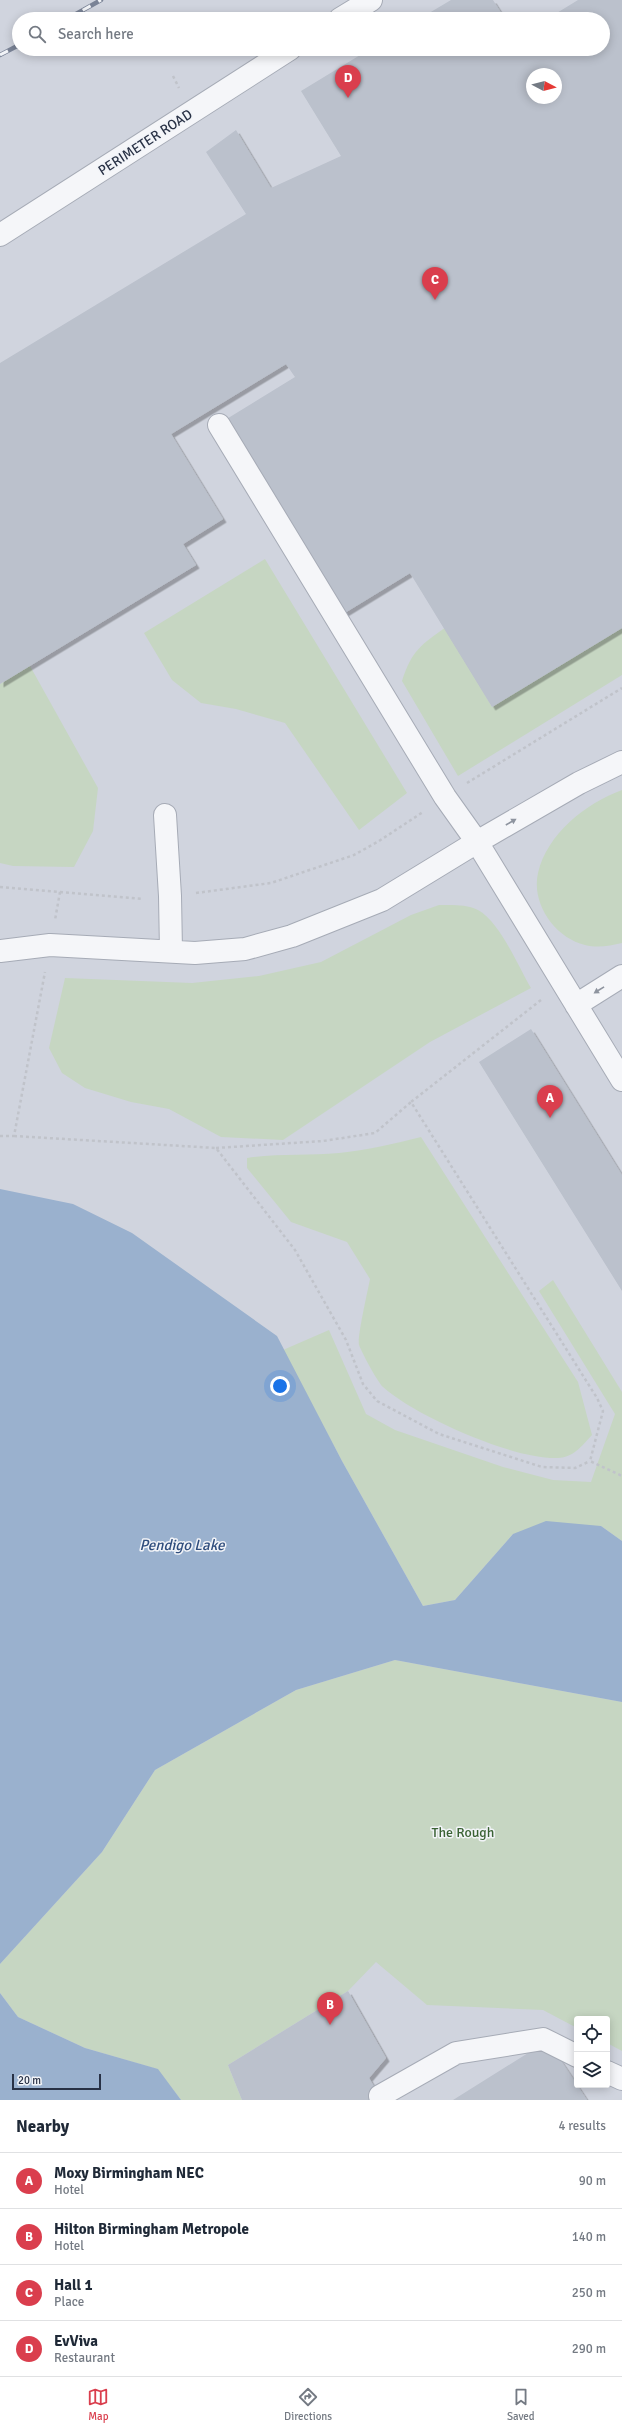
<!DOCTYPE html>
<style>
:root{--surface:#fff;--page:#f6f6f7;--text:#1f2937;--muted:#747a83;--line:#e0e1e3;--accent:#da3e4d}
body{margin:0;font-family:Signika,sans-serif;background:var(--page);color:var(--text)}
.controls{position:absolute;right:12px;bottom:12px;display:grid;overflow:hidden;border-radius:4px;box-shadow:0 2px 10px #0003}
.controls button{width:36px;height:36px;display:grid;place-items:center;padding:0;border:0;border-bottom:1px solid var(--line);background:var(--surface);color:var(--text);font:20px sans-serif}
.compass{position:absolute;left:526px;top:68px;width:36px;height:36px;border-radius:50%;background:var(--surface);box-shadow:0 2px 10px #0003;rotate:97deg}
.scale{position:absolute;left:12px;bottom:10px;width:89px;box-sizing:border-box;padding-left:4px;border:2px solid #283145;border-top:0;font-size:11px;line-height:14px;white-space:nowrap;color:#283145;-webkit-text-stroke:3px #f2f4f8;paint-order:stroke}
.you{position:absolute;left:280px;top:1386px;width:14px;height:14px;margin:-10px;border:3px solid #fff;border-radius:50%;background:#1a73e8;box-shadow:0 0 0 6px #1a73e833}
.badge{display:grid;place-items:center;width:26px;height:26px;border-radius:50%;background:var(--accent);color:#fff;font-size:13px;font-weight:700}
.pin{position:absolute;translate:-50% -33px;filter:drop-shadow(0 1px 2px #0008)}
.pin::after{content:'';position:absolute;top:21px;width:14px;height:12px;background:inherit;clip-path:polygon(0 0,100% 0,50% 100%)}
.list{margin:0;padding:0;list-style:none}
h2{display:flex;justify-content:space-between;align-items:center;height:52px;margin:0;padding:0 16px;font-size:17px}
h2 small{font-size:13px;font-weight:400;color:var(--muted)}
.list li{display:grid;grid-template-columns:26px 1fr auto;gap:12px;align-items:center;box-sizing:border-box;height:56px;padding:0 16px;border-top:1px solid var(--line)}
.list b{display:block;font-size:15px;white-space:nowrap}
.list p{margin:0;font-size:13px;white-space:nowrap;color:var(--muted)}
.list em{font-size:13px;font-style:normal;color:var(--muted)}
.icon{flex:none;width:22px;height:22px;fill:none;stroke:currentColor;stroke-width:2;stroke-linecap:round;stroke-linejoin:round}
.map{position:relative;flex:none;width:622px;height:2100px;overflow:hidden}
.search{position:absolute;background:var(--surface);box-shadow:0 2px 10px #0003;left:12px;right:12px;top:12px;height:44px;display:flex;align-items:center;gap:10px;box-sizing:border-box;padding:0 14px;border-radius:22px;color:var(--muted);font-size:15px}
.sheet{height:276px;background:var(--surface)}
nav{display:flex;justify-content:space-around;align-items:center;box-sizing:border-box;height:56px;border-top:1px solid var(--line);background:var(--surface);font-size:11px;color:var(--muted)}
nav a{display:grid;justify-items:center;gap:2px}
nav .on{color:var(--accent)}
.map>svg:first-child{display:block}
.built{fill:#d0d4de;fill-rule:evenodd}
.green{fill:#c6d6c2}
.water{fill:#9ab1ce}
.building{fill:#bbc1cc;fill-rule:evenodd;filter:url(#shadow)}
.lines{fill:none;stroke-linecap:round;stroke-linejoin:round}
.minor-casing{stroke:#a6abb6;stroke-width:24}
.path{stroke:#c0c3ca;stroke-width:2.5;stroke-dasharray:3 3;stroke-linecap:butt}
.minor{stroke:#f5f6f9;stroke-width:22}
.rail-casing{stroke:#7a8396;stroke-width:4.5}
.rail{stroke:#f2f4f8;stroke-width:3;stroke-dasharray:9;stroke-linecap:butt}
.oneway{fill:#8e949f}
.labels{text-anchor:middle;stroke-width:3;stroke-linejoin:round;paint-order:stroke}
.street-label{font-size:14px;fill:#283145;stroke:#f2f4f8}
.park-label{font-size:14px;fill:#3a6234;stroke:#f2f4f8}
.water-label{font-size:15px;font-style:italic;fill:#2f4d7d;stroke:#f2f4f8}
</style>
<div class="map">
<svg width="622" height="2100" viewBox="0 0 622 2100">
<defs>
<filter id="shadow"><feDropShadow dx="3.5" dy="3.5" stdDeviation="0" flood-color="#0004"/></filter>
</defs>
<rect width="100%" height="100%" fill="#e2e5eb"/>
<!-- built -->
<path class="built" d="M 0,0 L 622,0 L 622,2100 L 0,2100 ZM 19,19 L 603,19 L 603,49 L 19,49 ZM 532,74 L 556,74 L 556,98 L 532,98 ZM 577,2019 L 607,2019 L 607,2085 L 577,2085 Z"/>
<!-- green -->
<path class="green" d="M 265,559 L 407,793 L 359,830 L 285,723 L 236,709 L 201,703 L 172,680 L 144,633 Z
M 446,627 L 492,707 L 622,628 L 622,675 L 458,776 L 402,681 C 412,650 421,645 446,627 Z
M 30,666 L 98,788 L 93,831 L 74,867 L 13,866 L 0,863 L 0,684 Z
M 622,790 L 622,943 C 610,946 597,948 585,945 C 555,938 531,904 538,873 C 547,834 586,803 622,790 Z
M 439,905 C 452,905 466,904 478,910 C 500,922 518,966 531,988 L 430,1042 L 283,1140 L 221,1137 L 169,1109 L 131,1102 L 85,1088 L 62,1073 L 49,1048 L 65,978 L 192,983 L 259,976 L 321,962 L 411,915 Z
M 421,1137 L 578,1382 L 592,1435 C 582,1446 574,1457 558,1458 C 514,1460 415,1416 383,1387 C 377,1381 362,1353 359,1345 C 357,1337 368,1290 370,1279 L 347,1242 L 291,1222 L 247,1168 L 247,1158 C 277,1153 309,1156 339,1153 C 367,1150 394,1144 421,1137 Z
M 553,1280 L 622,1392 L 622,1541 L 601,1526 L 513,1534 L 455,1600 L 423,1606 L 342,1461 L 283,1350 L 329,1330 L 366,1414 L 395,1430 L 503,1467 L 553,1480 L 591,1482 L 615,1414 L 539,1291 Z
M 395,1660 L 622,1702 L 622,2051 L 607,2043 L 607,2019 L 577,2019 L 577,2028 L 543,2010 L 427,2005 L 376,1962 L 348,1991 L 228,2065 L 242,2100 L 181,2100 L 157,2069 L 85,2048 L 18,2017 L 0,1993 L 0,1964 L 102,1852 L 155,1770 L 296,1690 Z"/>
<!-- water -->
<path class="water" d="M 0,1189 L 73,1204 L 132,1233 L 277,1336 L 342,1461 L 423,1606 L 455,1600 L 513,1534 L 546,1521 L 601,1526 L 622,1541 L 622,1702 L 395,1660 L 296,1690 L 155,1770 L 102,1852 L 0,1964 Z
M 0,1993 L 18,2017 L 85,2048 L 158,2069 L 181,2100 L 0,2100 Z"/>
<!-- building -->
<path class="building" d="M 451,0 L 493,0 L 505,19 L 419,19 Z
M 578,0 L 622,0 L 622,628 L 492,707 L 410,573 L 343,614 L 225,420 L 295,377 L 286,364 L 171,434 L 223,519 L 183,544 L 196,565 L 0,684 L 0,363 L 246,214 L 206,152 L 236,130 L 271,188 L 341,156 L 301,91 L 370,49 L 603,49 L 603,19 L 547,19 ZM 532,74 L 556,74 L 556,98 L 532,98 Z
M 531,1029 L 622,1175 L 622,1291 L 479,1062 Z
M 348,1991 L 386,2058 L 369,2078 L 382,2100 L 242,2100 L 228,2065 Z
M 536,2048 L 556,2053 L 587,2100 L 453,2100 Z"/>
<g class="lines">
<!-- minor casing -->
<g class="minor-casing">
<path id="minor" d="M 340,19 L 371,0
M 0,235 L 290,49
M 219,425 L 445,797 L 477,842 L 579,783 L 622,762
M 165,815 L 170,896 L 171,951
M 0,951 L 50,945 L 195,953 L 245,949 L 292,936 L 382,900 L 477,842 L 622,1080
M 576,1005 L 622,976
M 607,2072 L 622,2079
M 380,2096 L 456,2053 L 543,2039 L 577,2056"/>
</g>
<!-- path -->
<path class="path" d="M 173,76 L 179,88
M 467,783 L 622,688
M 0,887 L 60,892 L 55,920
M 60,892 L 143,899
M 196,893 L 271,883 L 354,855 L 379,841 L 423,812
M 541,1000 L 411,1102 L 597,1398 L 603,1411 L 590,1461 L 622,1476
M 0,1136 L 14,1136 L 45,972
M 14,1136 L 216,1148 L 295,1250 L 346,1340 L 363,1384 L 377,1401 L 439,1434 L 542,1467 L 575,1468 L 590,1461
M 216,1148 L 323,1141 L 375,1133 L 411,1102"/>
<!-- minor -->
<use href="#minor" class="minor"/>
<!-- rail casing -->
<g class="rail-casing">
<path id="rail" d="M 67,19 L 101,0
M 0,55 L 19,45"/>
</g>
<!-- rail -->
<use href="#rail" class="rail"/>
</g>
<!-- one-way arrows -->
<defs><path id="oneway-solid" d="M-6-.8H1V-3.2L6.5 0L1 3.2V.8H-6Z"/></defs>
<g class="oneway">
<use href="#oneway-solid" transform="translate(511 822) rotate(-30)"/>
<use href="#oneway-solid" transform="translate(599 990) rotate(148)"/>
</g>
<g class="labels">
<!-- street labels -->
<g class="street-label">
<text transform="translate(145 142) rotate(-33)" y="5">PERIMETER ROAD</text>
</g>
<!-- park labels -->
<g class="park-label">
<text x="463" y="1837">The Rough</text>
</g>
<!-- water labels -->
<g class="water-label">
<text x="182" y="1550">Pendigo Lake</text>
</g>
</g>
</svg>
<div class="controls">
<button><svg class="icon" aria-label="locate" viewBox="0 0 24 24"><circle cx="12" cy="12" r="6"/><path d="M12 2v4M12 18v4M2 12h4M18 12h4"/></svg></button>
<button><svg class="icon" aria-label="layers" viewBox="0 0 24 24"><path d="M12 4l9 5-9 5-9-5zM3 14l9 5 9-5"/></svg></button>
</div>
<svg class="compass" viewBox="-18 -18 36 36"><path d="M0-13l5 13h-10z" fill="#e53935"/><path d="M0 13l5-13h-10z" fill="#747a83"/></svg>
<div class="scale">20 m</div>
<div class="you"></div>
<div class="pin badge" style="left:550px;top:1118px">A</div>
<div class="pin badge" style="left:330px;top:2025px">B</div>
<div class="pin badge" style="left:435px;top:300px">C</div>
<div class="pin badge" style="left:348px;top:98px">D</div>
<div class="search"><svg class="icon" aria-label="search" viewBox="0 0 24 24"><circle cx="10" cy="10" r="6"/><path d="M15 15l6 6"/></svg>Search here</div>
</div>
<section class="sheet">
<h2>Nearby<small>4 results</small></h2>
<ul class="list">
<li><span class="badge">A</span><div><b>Moxy Birmingham NEC</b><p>Hotel</p></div><em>90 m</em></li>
<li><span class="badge">B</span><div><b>Hilton Birmingham Metropole</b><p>Hotel</p></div><em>140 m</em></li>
<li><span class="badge">C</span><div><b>Hall 1</b><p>Place</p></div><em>250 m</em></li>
<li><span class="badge">D</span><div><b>EvViva</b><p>Restaurant</p></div><em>290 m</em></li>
</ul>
</section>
<nav>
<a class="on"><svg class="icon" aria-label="map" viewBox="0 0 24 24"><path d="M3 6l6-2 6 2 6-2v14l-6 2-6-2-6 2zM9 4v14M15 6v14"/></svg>Map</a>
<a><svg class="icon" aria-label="directions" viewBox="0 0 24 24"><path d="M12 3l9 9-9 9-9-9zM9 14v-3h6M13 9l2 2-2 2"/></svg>Directions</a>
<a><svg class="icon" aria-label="saved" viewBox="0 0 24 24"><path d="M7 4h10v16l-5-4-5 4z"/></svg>Saved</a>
</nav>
